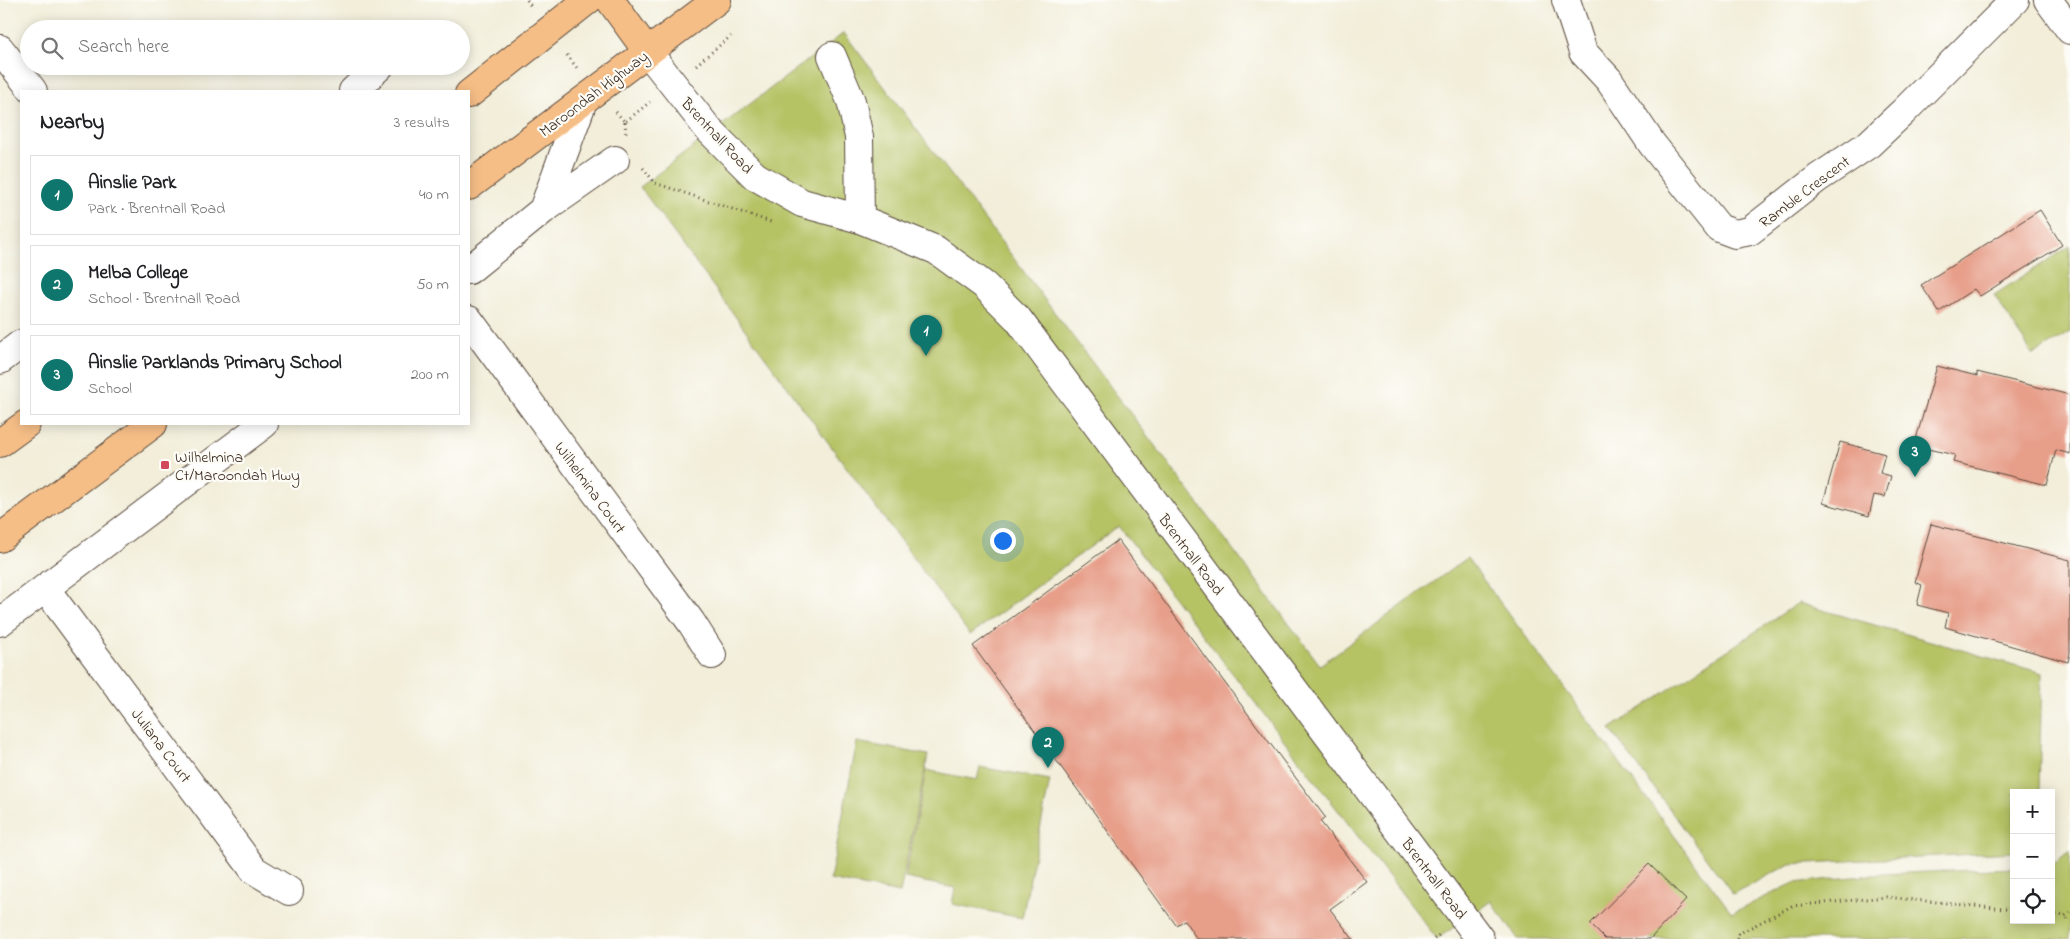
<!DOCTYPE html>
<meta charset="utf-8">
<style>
:root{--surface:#fff;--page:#f2f2f2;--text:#202124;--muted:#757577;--line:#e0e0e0;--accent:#0f766e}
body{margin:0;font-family:"Indie Flower",sans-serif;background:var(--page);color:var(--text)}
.controls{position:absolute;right:15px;bottom:15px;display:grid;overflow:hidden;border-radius:0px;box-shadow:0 2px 12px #0003}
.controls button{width:45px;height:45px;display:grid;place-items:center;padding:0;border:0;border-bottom:1px solid var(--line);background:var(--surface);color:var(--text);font:25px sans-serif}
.you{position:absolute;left:1002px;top:540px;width:18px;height:18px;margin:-12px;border:4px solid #fff;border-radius:50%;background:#1a73e8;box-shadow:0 0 0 8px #1a73e833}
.badge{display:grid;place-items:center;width:32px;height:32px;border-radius:50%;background:var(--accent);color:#fff;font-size:16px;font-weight:700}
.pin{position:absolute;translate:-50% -41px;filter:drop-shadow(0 1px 2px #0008)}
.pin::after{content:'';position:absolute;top:26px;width:18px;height:15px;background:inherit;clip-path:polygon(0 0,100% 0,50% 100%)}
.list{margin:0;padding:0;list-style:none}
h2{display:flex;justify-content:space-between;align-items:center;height:65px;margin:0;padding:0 20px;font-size:21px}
h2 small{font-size:16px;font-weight:400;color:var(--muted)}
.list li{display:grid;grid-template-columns:32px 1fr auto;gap:15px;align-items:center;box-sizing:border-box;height:80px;margin:0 10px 10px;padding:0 10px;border:1px solid var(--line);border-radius:0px}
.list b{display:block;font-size:19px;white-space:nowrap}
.list p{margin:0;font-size:16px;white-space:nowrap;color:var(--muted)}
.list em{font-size:16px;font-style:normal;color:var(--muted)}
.icon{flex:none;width:28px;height:28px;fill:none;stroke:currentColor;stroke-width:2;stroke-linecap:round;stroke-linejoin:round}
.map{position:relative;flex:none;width:2070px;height:939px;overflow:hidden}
.search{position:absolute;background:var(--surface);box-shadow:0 2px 12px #0003;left:20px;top:20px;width:450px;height:55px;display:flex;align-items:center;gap:12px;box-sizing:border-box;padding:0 18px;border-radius:28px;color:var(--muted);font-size:19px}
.panel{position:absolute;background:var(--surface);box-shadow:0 2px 12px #0003;left:20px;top:90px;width:450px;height:335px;border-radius:0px}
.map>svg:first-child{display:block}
.green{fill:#b5c365;stroke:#787642}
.building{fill:#e79f8a}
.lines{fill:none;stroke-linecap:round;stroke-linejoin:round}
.minor-casing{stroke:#56473a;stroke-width:30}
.highway-casing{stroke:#56473a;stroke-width:30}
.path{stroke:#56473a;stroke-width:3;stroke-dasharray:1 4;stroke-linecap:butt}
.minor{stroke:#fff;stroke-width:28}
.highway{stroke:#f6be87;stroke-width:28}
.poi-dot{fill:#d1495b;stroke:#fdfcf7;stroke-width:2}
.labels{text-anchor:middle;stroke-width:4.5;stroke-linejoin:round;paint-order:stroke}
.street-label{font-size:16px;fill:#3b2a1e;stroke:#fdfcf7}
.poi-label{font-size:16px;fill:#3b2a1e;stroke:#fdfcf7;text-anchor:start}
</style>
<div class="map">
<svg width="2070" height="939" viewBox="0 0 2070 939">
<rect width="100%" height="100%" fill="#fdfcf7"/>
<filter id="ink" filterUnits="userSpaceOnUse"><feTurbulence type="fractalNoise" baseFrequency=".02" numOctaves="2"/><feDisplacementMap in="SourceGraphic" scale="10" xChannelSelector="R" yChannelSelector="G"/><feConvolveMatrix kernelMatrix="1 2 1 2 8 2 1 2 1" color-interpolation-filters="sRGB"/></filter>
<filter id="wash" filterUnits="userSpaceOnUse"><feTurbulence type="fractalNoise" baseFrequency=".0096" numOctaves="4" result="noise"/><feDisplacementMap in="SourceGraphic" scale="20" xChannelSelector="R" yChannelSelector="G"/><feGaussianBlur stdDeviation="1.12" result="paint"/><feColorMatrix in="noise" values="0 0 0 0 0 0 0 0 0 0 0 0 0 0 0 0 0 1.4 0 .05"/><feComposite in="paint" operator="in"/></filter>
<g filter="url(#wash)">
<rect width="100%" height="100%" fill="#f2eeda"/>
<!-- green -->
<path class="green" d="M 844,33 L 1320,665 L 1467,558 L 1732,913 L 1794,883 L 1882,874 L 2014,868 L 2014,920 L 2051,920 L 2051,865 L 2070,851 L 2070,939 L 1518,939 L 1491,901 L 1437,939 L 1119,526 L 970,635 L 640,187 Z
M 2070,246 L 2070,332 L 2033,355 L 1994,295 Z
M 1798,603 L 2042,673 L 2039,793 L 2014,793 L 2014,852 L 1790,864 L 1733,894 L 1610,729 Z
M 857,742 L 928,755 L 900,893 L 830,880 Z
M 980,767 L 1050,780 L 1022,918 L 952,904 L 955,888 L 905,878 L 926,770 L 977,780 Z"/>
<g id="blocks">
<!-- building -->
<path class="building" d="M 2040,210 L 2062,245 L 1980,296 L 1974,289 L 1939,312 L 1921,285 Z
M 1937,366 L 1977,376 L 1977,372 L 2070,395 L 2070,454 L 2056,450 L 2047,485 L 1953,462 L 1955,455 L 1914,446 Z
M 1840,442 L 1885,454 L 1880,473 L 1891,476 L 1885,497 L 1874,495 L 1869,516 L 1823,503 Z
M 1931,524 L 2070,560 L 2070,653 L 2068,662 L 1945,627 L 1948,613 L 1917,605 L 1922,585 L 1915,582 Z
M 1118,540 L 1325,817 L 1320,821 L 1367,882 L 1330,909 L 1353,939 L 1197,939 L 1184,920 L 1176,925 L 973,646 Z
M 1649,864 L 1686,900 L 1650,939 L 1605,939 L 1590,924 Z"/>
</g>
</g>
<g filter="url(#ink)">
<use href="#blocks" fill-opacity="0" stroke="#56473a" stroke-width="1"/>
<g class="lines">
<!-- minor casing -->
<g class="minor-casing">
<path id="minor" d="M 1566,0 L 1583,52 L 1609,80 L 1652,144 L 1719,228 L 1735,234 L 1750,231 L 1818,178 L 1869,144 L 1903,112 L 2015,0
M 2048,0 L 2070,30
M 0,49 L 33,91
M 647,51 L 709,130 L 755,176 L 802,203 L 860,219 L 936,250 L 984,285 L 1018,319 L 1480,939
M 832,56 L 851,101 L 859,137 L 860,219
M 353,91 L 380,66
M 543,210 L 615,160
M 469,270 L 543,210 L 583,101
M 469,320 L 691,622 L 712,655
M 0,360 L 21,344
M 45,588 L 254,870 L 289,891
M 0,622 L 264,424"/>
</g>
<!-- highway casing -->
<g class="highway-casing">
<path id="highway" d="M 610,0 L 647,51
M 469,94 L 588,0
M 469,186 L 717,0
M 0,443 L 26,424
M 0,538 L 153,424"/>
</g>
<!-- path -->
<path class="path" d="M 527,0 L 532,8
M 567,55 L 577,68
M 696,65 L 731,36
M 616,112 L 625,122 L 650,102
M 625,122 L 626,134
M 643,168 L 655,183 L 771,222
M 2070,912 L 2065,916 L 2070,923
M 2051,914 L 2065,916
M 1434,939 L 1439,935
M 1737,939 L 1738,934 L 1792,906 L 1886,897 L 2014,910"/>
<!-- minor -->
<use href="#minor" class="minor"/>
<!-- highway -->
<use href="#highway" class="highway"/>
</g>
</g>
<!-- markers -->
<rect class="poi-dot" x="160" y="460" width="10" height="10" rx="2.5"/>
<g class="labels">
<!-- street labels -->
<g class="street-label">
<text transform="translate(593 93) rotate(-37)" y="6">Maroondah Highway</text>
<text transform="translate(718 135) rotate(47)" y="6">Brentnall Road</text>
<text transform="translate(1804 191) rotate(-37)" y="6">Ramble Crescent</text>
<text transform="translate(591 487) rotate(54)" y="6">Wilhelmina Court</text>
<text transform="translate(1192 554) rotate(53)" y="6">Brentnall Road</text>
<text transform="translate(162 745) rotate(53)" y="6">Juliana Court</text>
<text transform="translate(1435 878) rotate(53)" y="6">Brentnall Road</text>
</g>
<!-- poi labels -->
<g class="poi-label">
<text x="175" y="462">Wilhelmina<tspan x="175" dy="18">Ct/Maroondah Hwy</tspan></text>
</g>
</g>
</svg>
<div class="controls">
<button>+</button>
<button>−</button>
<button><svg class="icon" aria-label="locate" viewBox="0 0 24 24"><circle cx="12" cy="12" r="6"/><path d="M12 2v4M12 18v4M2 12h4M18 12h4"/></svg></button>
</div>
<div class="you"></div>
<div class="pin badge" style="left:926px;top:356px">1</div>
<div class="pin badge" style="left:1048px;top:768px">2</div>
<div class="pin badge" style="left:1915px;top:477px">3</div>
<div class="search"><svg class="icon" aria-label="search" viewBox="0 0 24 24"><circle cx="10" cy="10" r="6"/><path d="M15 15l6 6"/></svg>Search here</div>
<section class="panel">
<h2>Nearby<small>3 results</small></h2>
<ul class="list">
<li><span class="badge">1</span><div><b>Ainslie Park</b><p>Park · Brentnall Road</p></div><em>40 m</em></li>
<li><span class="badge">2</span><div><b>Melba College</b><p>School · Brentnall Road</p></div><em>50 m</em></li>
<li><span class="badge">3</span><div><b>Ainslie Parklands Primary School</b><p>School</p></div><em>200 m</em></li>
</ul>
</section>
</div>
